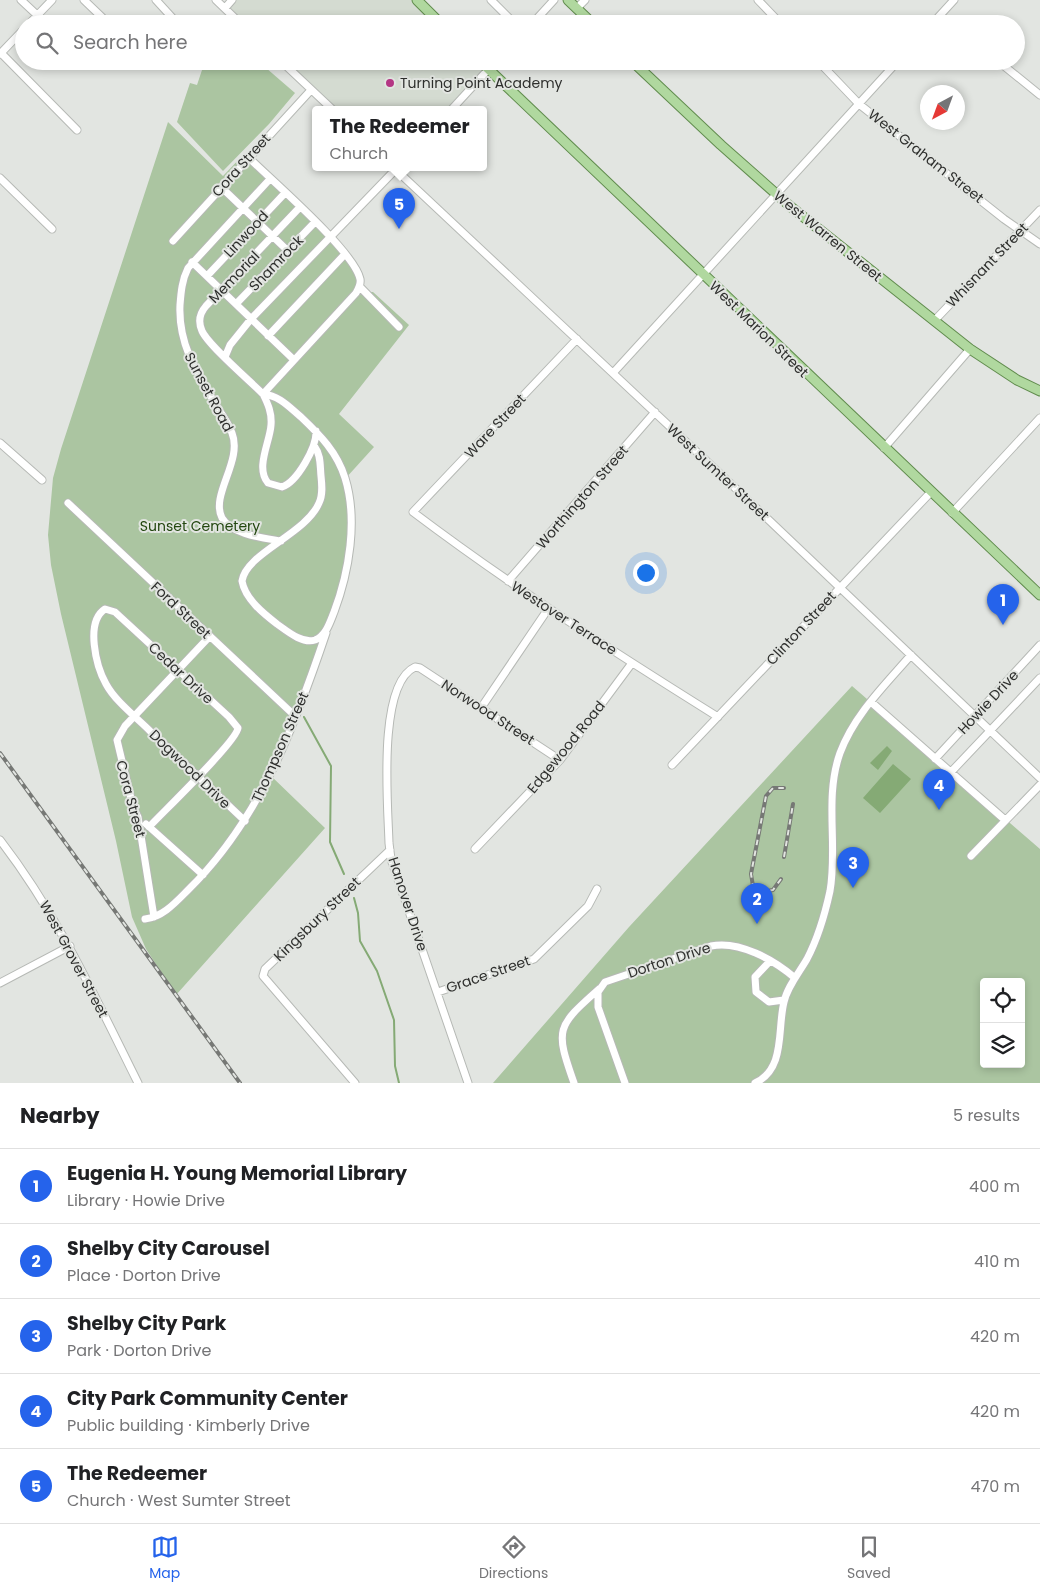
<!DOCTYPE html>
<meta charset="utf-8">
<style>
:root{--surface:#fff;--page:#f2f2f2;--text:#202124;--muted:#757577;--line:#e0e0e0;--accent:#2563eb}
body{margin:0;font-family:Poppins,sans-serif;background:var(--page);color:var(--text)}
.controls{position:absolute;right:15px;bottom:15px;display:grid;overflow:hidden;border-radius:5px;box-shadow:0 2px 8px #0003}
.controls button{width:45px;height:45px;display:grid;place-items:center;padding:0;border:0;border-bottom:1px solid var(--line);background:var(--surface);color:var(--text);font:25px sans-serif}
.compass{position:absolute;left:920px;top:85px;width:45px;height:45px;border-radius:50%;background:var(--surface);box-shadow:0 2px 8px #0003;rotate:221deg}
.you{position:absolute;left:645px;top:572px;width:18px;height:18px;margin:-12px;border:4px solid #fff;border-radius:50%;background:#1a73e8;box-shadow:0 0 0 8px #1a73e833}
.badge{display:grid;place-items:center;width:32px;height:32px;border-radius:50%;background:var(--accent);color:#fff;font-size:16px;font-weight:700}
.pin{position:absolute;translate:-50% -41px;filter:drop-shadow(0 1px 2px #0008)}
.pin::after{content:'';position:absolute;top:26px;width:18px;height:15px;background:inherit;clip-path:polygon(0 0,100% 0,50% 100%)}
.popup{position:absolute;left:312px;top:106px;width:175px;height:65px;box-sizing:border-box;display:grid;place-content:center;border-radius:5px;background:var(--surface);filter:drop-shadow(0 1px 4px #0005);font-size:16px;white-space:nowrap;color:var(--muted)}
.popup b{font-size:19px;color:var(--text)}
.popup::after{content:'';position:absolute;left:50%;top:100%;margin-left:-10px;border:10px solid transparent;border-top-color:var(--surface)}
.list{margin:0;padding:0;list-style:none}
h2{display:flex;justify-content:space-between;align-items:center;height:65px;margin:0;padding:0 20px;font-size:21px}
h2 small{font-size:16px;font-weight:400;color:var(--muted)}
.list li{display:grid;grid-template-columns:32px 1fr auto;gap:15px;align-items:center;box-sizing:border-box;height:75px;padding:0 20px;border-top:1px solid var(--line)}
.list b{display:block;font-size:19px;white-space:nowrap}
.list p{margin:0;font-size:16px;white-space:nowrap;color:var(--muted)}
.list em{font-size:16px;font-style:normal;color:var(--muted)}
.icon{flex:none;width:28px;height:28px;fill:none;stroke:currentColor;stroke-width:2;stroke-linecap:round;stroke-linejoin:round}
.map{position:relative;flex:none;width:1040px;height:1083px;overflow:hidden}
.search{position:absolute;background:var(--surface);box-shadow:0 2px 8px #0003;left:15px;right:15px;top:15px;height:55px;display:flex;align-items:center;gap:12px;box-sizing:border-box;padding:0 18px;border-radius:28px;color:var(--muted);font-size:19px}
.sheet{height:440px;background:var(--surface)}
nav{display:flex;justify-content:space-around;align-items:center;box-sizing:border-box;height:70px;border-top:1px solid var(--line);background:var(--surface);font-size:14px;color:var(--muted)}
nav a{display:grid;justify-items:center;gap:2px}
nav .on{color:var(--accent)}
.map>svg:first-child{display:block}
.built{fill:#d4dbd1}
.green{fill:#abc5a1;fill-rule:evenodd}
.water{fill:#85aa75}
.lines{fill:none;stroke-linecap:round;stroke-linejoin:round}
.stream{stroke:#85aa75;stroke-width:2}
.minor-casing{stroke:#b6b9b5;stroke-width:9}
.major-casing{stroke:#618c4e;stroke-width:11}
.minor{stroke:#fff;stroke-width:7}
.major{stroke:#b0d89f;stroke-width:9}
.rail-casing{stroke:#767875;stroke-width:4}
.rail{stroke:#e2e5e1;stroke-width:2;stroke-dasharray:5.5;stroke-linecap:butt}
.poi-dot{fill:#b43684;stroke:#e2e5e1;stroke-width:2}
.labels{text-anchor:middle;stroke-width:4;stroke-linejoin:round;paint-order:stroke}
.poi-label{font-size:14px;fill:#2e2f2d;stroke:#e2e5e1;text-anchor:start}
.street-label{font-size:14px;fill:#2e2f2d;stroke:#e2e5e1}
.park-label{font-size:14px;fill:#234710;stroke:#e2e5e1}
</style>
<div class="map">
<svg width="1040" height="1083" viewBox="0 0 1040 1083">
<rect width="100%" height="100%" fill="#e2e5e1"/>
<!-- built -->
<path class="built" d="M 232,0 L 417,0 L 441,24 L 241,24 L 225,8 Z
M 281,61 L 480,61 L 489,69 L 451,110 L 333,110 Z"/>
<!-- green -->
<path class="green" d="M 205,61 L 258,61 L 295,93 L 269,124 L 223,171 L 177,122 L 190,83 L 197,85 Z
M 168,122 L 223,176 L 244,154 L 330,236 L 348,257 L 365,292 L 373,292 L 409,325 L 339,414 L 374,447 L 345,479 L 350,515 L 342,591 L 270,775 L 325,828 L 176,995 L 146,949 L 132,917 L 116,841 L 61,614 L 51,565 L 48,535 L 53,478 L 61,449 Z
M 852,686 L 1040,849 L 1040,1083 L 493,1083 L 629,927 ZM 984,982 L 1021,982 L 1021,1064 L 984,1064 Z"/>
<!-- water -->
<path class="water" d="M 887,746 L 892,751 L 878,770 L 870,763 Z
M 893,764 L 911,779 L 880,813 L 863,798 Z"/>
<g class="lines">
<!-- stream -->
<path class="stream" d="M 304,717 L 331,766 L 330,842 L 344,874
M 354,898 L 358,913 L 360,941 L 377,971 L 394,1020 L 395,1066 L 399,1083"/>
<!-- minor casing -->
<g class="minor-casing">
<path id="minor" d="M 21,0 L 37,15
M 84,0 L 109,24
M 156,0 L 178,24
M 216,0 L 241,24
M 491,0 L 515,24
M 758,0 L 781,24
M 225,8 L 232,0
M 577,8 L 585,0
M 941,15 L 952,24
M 29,24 L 52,0
M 532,24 L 554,0
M 932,24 L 954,0
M 1,53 L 77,130
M 0,54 L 24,29
M 281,61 L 333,110
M 818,61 L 859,104 L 1004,219 L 1040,244
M 998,61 L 1040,95
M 451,110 L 496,61
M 248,157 C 271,180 354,251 360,279 C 361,284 359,288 356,293 L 263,394
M 394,168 L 731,484 L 1040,778
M 0,178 L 52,229
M 270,179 L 188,268 C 182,280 181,292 180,305 C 178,346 199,376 219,410 C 224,417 229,425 232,433 C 243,461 210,495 222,518 C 232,535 264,538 281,541
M 221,187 L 288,251
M 300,207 L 206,306 C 199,314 198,322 202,331 C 208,345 250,381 263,394 C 268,404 272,413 271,425 C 270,442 255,468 268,483 L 282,487 C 297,482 317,447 316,431
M 173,241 L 311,90
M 192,262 L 293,359
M 207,276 L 285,193
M 360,287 L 399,327
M 236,304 L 315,222
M 934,321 L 1040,210
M 268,336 L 345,254
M 577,339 L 413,512 C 511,586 614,652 718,717
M 225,357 L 230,345 L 251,319 L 397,168
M 613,373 L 898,61
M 263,394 C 280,396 289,407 301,417 C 320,435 337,452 345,478 C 358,520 349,572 334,612 C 330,622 326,636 315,640 C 302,644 287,631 277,624 C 264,614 245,599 242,581 C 246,553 306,534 319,503 C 323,495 322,485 321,476 C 320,466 321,455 315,447
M 0,443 L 42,480
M 884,448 L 970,349
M 68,503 L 295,716
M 952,513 L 1040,418
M 508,581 L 655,412
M 871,702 L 1005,820
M 481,708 L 548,609
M 935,759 L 1040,645
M 672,765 L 931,492
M 951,772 L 1040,678
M 146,824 L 203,875
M 149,827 C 163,812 237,741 238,728 L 229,717 L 115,612 L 105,609 C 85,622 96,666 106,684 C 115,701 136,717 150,731 C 182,761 213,791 245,821
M 0,840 C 58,915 96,999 138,1083
M 475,849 L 560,760 L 632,663
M 971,856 L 1040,785
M 154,917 L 138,817 L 133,807 L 117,740 L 125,726 L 210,636
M 145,919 C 163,917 176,902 188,890 C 260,820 295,725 326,633
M 770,961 L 755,977 L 756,992 L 769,1002 L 784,1000
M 0,983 L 70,946
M 438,992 L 534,959 L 588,906 L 597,889
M 355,1083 L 263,976 L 265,969 L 390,850
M 468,1083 L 391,859 L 389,843 C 388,806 377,684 415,667 L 420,668 L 560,760
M 574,1083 C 555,1029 556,1027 599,989
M 625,1083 L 598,1007 L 598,992 L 605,982 L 711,946 C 739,940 774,960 795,978
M 755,1083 C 786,1069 777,1029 784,1002 C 787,987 799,973 807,959 C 818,938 825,914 830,891 C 838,845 824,798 840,753 C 854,715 885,685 911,655"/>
</g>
<!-- major casing -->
<g class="major-casing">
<path id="major" d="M 417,0 L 441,24
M 568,0 L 593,24
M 480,61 L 1040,595
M 632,61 L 721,145 L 791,207 L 970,349 L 1017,380 L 1040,391"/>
</g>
<!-- minor -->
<use href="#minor" class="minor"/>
<!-- major -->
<use href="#major" class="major"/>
<!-- rail casing -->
<g class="rail-casing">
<path id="rail" d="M 0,753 L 240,1083
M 784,857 L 793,804
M 781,879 L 773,890 L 763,892 L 753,886 L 751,874 L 766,796 L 773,788 L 784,788"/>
</g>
<!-- rail -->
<use href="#rail" class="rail"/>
</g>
<!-- markers -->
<circle class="poi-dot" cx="390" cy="83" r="5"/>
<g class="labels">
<!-- poi labels -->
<g class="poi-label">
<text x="400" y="88">Turning Point Academy</text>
</g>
<!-- street labels -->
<g class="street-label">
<text transform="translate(926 156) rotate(38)" y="5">West Graham Street</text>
<text transform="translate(241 165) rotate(-48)" y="5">Cora Street</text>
<text transform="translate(246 234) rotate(-47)" y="5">Linwood</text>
<text transform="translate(828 236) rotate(39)" y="5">West Warren Street</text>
<text transform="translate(276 263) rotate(-46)" y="5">Shamrock</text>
<text transform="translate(987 265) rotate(-46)" y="5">Whisnant Street</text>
<text transform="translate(234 277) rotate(-46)" y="5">Memorial</text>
<text transform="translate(759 329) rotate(44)" y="5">West Marion Street</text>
<text transform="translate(209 392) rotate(62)" y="5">Sunset Road</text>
<text transform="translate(495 426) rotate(-47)" y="5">Ware Street</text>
<text transform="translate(718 472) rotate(43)" y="5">West Sumter Street</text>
<text transform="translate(582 497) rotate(-49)" y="5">Worthington Street</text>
<text transform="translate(181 610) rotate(43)" y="5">Ford Street</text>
<text transform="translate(564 618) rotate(33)" y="5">Westover Terrace</text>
<text transform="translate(801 628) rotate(-47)" y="5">Clinton Street</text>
<text transform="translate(181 673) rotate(43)" y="5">Cedar Drive</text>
<text transform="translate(988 702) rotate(-47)" y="5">Howie Drive</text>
<text transform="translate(488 712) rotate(33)" y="5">Norwood Street</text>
<text transform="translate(280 747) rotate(-66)" y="5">Thompson Street</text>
<text transform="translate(566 747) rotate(-51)" y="5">Edgewood Road</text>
<text transform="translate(190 769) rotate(44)" y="5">Dogwood Drive</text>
<text transform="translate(131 799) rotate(75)" y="5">Cora Street</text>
<text transform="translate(408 904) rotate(72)" y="5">Hanover Drive</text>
<text transform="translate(317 919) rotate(-44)" y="5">Kingsbury Street</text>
<text transform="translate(74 959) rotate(62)" y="5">West Grover Street</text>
<text transform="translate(669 960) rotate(-18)" y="5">Dorton Drive</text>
<text transform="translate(488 974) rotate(-19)" y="5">Grace Street</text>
</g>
<!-- park labels -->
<g class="park-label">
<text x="200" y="531">Sunset Cemetery</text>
</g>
</g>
</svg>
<div class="controls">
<button><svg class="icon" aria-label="locate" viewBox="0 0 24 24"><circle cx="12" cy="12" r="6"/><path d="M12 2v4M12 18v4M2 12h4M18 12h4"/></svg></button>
<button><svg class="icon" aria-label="layers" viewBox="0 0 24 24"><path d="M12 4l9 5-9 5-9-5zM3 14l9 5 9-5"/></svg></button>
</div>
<svg class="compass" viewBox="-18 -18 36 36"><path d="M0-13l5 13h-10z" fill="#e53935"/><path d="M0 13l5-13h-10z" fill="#757577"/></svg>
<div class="you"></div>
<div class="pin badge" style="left:1003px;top:625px">1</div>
<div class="pin badge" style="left:757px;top:924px">2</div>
<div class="pin badge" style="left:853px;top:888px">3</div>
<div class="pin badge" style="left:939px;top:810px">4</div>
<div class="pin badge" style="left:399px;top:229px">5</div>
<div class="popup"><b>The Redeemer</b>Church</div>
<div class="search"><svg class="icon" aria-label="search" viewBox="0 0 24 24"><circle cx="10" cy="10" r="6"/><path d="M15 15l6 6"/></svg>Search here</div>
</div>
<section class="sheet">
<h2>Nearby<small>5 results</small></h2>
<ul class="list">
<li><span class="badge">1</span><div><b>Eugenia H. Young Memorial Library</b><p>Library · Howie Drive</p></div><em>400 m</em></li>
<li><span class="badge">2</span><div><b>Shelby City Carousel</b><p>Place · Dorton Drive</p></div><em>410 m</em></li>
<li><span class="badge">3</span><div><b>Shelby City Park</b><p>Park · Dorton Drive</p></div><em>420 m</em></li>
<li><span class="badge">4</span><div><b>City Park Community Center</b><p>Public building · Kimberly Drive</p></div><em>420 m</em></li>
<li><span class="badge">5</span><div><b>The Redeemer</b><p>Church · West Sumter Street</p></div><em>470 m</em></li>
</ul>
</section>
<nav>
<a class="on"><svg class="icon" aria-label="map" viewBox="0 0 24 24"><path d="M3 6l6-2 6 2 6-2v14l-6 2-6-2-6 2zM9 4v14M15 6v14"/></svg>Map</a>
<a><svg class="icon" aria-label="directions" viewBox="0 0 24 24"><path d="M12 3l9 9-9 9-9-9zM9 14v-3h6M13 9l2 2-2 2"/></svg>Directions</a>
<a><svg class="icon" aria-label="saved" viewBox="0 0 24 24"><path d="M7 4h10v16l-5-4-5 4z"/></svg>Saved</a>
</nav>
